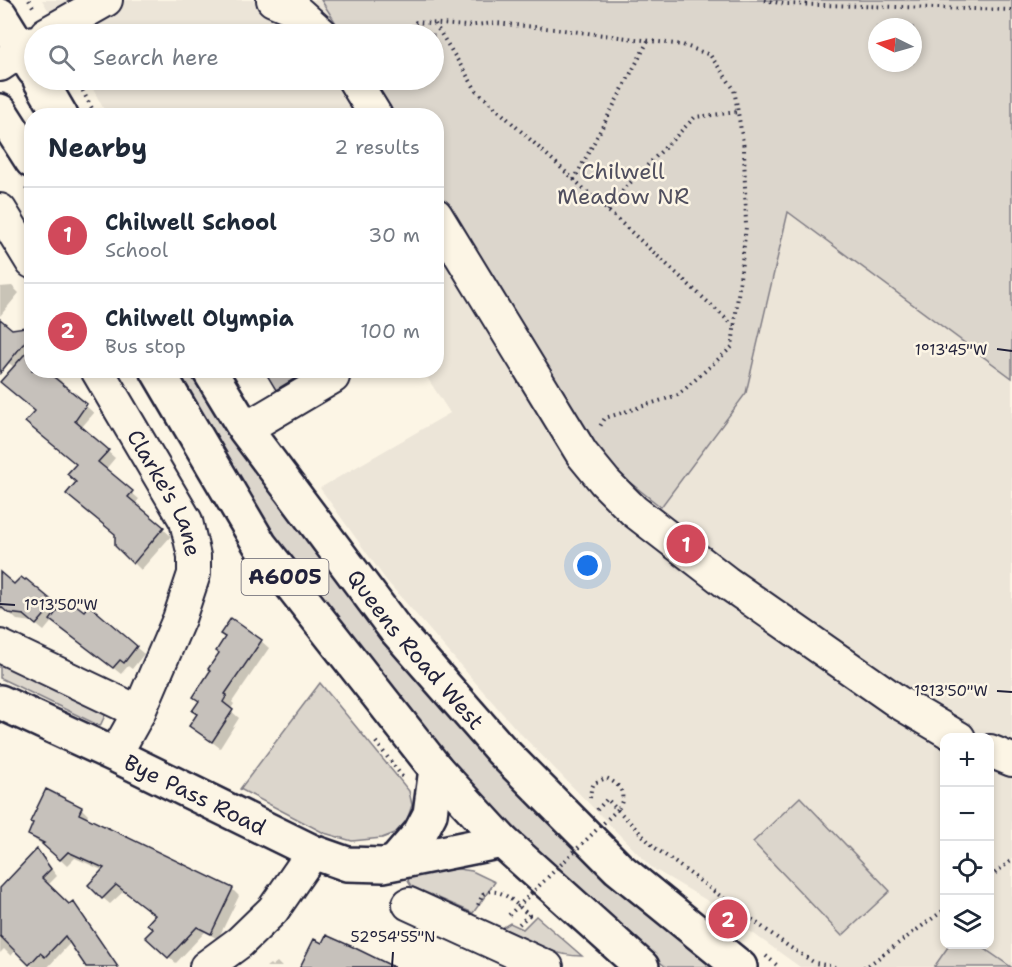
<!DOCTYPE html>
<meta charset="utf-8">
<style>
:root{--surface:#fff;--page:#f6f6f7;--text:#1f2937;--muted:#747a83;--line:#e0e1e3;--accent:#d1495b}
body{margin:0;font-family:"Shantell Sans",sans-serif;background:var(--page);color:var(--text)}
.controls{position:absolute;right:18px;bottom:18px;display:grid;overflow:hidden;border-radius:12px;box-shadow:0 3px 9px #0003}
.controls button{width:54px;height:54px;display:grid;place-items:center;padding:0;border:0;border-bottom:2px solid var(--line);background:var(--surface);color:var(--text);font:30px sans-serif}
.compass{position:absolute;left:868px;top:18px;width:54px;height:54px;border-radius:50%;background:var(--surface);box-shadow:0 3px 9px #0003;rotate:275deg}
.you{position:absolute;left:588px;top:566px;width:21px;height:21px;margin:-15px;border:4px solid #fff;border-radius:50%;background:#1a73e8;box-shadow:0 0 0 9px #1a73e833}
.badge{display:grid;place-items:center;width:39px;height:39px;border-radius:50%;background:var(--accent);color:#fff;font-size:20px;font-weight:700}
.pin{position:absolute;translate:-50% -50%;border:3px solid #fff;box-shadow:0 2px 6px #0006}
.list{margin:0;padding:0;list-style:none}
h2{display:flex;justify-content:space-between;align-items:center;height:78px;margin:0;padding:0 24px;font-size:26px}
h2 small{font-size:20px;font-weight:400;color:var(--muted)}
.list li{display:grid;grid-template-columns:39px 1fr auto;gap:18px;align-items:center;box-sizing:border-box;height:96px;padding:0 24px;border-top:2px solid var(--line)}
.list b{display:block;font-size:22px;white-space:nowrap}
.list p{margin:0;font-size:20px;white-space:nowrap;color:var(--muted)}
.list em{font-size:20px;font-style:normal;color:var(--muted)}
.icon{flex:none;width:33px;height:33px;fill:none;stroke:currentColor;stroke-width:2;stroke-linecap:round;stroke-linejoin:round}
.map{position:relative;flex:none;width:1012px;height:967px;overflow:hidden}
.search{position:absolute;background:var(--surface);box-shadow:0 3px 9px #0003;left:24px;top:24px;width:420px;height:66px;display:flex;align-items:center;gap:15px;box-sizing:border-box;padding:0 21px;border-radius:33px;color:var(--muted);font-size:22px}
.panel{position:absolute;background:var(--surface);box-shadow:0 3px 9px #0003;left:24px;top:108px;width:420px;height:270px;border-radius:24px}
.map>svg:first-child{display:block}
.built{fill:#ece5d8;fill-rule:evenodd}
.green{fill:#dcd6cc;stroke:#7f7c84;stroke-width:1.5;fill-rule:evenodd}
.shadow{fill:#0003}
.building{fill:#c6c1bb;stroke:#22223b;stroke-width:1.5}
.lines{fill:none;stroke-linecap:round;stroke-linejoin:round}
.minor-casing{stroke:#22223b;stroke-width:36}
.major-casing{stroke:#22223b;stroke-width:38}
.path{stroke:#22223b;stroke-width:4;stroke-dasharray:1.5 4.5;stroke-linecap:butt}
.minor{stroke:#fcf5e5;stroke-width:32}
.major{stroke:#fcf5e5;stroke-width:33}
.path-bridge{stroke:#22223b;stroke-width:4;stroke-dasharray:1.5 4.5;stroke-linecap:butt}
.ticks{fill:none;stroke:#22223b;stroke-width:2}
.labels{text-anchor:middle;stroke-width:5;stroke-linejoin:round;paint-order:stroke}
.shield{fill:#fcf5e5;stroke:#63616e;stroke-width:1.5}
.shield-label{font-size:21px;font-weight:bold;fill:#22223b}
.park-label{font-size:22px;fill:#504f5f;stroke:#fcf5e5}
.street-label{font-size:22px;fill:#22223b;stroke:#fcf5e5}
.ticks-label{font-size:15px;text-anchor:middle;fill:#22223b;stroke:#fcf5e5;stroke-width:5;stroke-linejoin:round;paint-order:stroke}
</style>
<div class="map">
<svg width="1012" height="967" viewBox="0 0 1012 967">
<rect width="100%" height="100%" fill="#fcf5e5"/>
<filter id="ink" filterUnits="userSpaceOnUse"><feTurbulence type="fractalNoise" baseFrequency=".0167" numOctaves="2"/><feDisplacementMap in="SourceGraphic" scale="12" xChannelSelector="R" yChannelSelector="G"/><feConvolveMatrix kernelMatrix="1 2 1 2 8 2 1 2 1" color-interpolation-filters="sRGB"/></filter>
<g filter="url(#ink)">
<!-- built -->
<path class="built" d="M 42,0 L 321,0 L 343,34 L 63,34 Z
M 88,80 L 370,80 L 391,115 L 107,115 Z
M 437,191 L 560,399 L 746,393 L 788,211 L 1012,378 L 1012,967 L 800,967 L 708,901 L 652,868 L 516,729 L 386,580 L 320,488 L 450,413 L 423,371 L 436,370 ZM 944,738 L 990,738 L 990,944 L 944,944 Z"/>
<!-- green -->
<path class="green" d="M 321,0 L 1012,0 L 1012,378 L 788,212 L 746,393 L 661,507 L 604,462 L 560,399 L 437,191 L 436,116 L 391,115 L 370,80 L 434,80 L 434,34 L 343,34 ZM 877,27 L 913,27 L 913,63 L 877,63 Z
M 171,371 L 192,371 L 208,398 L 300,531 L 382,634 L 636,900 L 711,967 L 666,967 L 599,912 L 500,817 L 414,725 L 278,547 Z
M 0,661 L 107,711 L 100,726 L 0,678 Z
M 320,683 L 409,791 L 412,805 L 407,820 L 395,833 L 382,838 L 352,841 L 324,833 L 240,789 Z
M 800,797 L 890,891 L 842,936 L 753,842 Z
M 445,867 L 472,871 L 495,882 L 473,913 L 411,886 L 408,881 L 410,876 Z
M 536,916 L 582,956 C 552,956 528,941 502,928 L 510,923 L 523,929 Z
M 950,944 L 979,945 L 1011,967 L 934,967 Z"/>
<!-- shadow -->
<path class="shadow" d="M 12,286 L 19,293 L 0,316 L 0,287 Z
M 0,321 L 12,330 L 32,328 L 32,370 L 49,370 L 62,382 L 60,384 L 94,413 L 81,428 L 115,458 L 105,470 L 139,499 L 135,504 L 171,536 L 141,570 L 116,545 L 116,534 L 68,494 L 77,482 L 78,464 L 36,411 L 15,368 L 0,356 Z
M 306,370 L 312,380 L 284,396 L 277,389 Z
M 0,574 L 14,586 L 54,604 L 60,610 L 84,613 L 89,608 L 144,654 L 132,669 L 128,666 L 121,674 L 53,620 L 44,631 L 33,622 L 17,620 L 4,608 L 2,611 L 0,609 Z
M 261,641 L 269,648 L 232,702 L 234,704 L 230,710 L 239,718 L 220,748 L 191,726 Z
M 81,808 L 88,815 L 86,819 L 232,889 L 239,896 L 218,939 L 205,932 L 176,963 L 154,944 L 156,916 L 124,891 L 110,904 L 96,892 L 104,871 L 75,858 L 67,866 L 46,846 L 36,841 L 30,834 Z
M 37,851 L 57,876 L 48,885 L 69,906 L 73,903 L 79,909 L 118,967 L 88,967 L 71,942 L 48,967 L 33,967 L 16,950 L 11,956 L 4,949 L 0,953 L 0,890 Z
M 277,962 L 282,967 L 266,967 L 270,964 L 272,966 Z"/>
<!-- building -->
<path class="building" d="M 0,319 L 12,329 L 32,326 L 32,333 L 0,373 Z
M 32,346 L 32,370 L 45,370 L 87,404 L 75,421 L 109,450 L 98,462 L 133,491 L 128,497 L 164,527 L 133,564 L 115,546 L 115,534 L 66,494 L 76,482 L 67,474 L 76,464 L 25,422 L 35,411 L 0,382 Z
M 264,370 L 309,370 L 276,390 Z
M 0,572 L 14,584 L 21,577 L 25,580 L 26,579 L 55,603 L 36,625 L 24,615 L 8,613 L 0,606 Z
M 67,598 L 84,611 L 89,605 L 137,646 L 124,663 L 120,660 L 113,668 L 50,620 Z
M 231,618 L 262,640 L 225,694 L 227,695 L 223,702 L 233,710 L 212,742 L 189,726 L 197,714 L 192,711 L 199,701 L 193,697 L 210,671 L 208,669 L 219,653 L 216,651 L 225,637 L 220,634 Z
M 46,789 L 82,807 L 79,814 L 233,888 L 211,934 L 197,927 L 168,958 L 145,937 L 153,929 L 147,924 L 155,915 L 116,885 L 102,899 L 88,885 L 104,868 L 68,852 L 60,860 L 42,844 L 44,843 L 28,835 L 33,823 L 30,822 Z
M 37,849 L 51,869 L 42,878 L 69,904 L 73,901 L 118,967 L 86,967 L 65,936 L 45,957 L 40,953 L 29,965 L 0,936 L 0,888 Z
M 326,935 L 353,947 L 394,967 L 300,967 L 314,939 L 322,943 Z"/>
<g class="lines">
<!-- minor casing -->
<g class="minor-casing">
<g id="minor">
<path d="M 273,0 L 294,9 L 322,34"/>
<path d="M 46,34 L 106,0"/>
<path d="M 0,65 L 34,42"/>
<path d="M 354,80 L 376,116"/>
<path d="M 0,210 L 32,262"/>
<path d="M 436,215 L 582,454 L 605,482 L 634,511 L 726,582 L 898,702 L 959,738"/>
<path id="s1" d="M 97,370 L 186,521 L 194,556 L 194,574 L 179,619 L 139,712 L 115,755"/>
<path d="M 245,429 L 333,377 L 329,370"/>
<path d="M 0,646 L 139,712"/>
<path d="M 990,751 L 1012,760"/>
<path d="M 409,904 L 547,967"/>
<path d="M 206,967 L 240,942 L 273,910 L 313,852"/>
</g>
</g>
<!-- major casing -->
<g class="major-casing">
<g id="major">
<path d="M 0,15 L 34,70"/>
<path d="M 40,80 L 61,116"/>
<path d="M 0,111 L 32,161"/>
<path d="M 157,370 L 260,545 L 436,769 L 502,841 L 642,967"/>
<path id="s2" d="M 209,370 L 245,429 L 395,629 L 501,750 L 618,868 L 740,967"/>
<path id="s3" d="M 0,702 L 115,755 L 313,852 L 347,864 L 383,865 L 502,841"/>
<path d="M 395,862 L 420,833 L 430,814 L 436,769"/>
</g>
</g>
<!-- path -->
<path class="path" d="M 29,0 L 35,10
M 764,0 L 785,4 L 1012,10
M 435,24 L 476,90 L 734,326
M 401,34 L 416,22 L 466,26 L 495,23 L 555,29 L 683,45 L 710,55 L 734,89 L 744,148 L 746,227 L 732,347 L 678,395 L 605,418 L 599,428
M 77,80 L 96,116
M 574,180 L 648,41
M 26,188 L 32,197
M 608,211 L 625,188 L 695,117 L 738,112
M 376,742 L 404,779
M 590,798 L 591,790 L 594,783 L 606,778 C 620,784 627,794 619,808
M 597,810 L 607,799 L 654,847 L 788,946 L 815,963 L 835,967
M 990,877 L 1012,860
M 478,905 L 483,894 C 502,885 515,904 529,915 L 519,924 L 518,923
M 766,956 L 779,967
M 863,967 L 866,967 L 944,910"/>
<!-- minor -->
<use href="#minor" class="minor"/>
<!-- major -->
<use href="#major" class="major"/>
<!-- path-bridge -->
<path class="path-bridge" d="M 509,915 L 619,808"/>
</g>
</g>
<!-- ticks -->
<path class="ticks" d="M 997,349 L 1012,351M 0,604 L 15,605M 997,691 L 1012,692M 392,967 L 393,952"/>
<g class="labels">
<!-- shield labels -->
<rect class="shield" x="241.5" y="559" width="87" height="36" rx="4.5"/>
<g class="shield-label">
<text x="285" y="584">A6005</text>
</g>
<!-- park labels -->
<g class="park-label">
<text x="623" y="179">Chilwell<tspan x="623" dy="25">Meadow NR</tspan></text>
</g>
<!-- street labels -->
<g class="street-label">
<text dy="8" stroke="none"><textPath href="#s1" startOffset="141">Clarke's Lane</textPath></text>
<text dy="8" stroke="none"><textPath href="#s2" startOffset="348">Queens Road West</textPath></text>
<text dy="8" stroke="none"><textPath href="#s3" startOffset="216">Bye Pass Road</textPath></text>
</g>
</g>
<g class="ticks-label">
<text x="951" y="355">1°13'45"W</text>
<text x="61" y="610">1°13'50"W</text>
<text x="951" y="696">1°13'50"W</text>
<text x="393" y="942">52°54'55"N</text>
</g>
</svg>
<div class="controls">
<button>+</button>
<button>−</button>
<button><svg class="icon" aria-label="locate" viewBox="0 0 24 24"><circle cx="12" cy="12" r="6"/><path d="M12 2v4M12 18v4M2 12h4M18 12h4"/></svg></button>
<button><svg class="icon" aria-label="layers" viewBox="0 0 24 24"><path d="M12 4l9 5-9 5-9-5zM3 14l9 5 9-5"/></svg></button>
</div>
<svg class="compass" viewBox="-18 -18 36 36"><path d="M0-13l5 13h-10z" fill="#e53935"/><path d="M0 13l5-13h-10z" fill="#747a83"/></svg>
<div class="you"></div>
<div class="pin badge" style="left:686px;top:544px">1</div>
<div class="pin badge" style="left:728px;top:919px">2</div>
<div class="search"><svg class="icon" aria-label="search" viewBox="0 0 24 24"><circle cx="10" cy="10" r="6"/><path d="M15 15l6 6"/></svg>Search here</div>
<section class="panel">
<h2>Nearby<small>2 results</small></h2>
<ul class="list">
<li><span class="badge">1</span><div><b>Chilwell School</b><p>School</p></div><em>30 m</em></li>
<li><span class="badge">2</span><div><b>Chilwell Olympia</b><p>Bus stop</p></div><em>100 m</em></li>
</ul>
</section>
</div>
